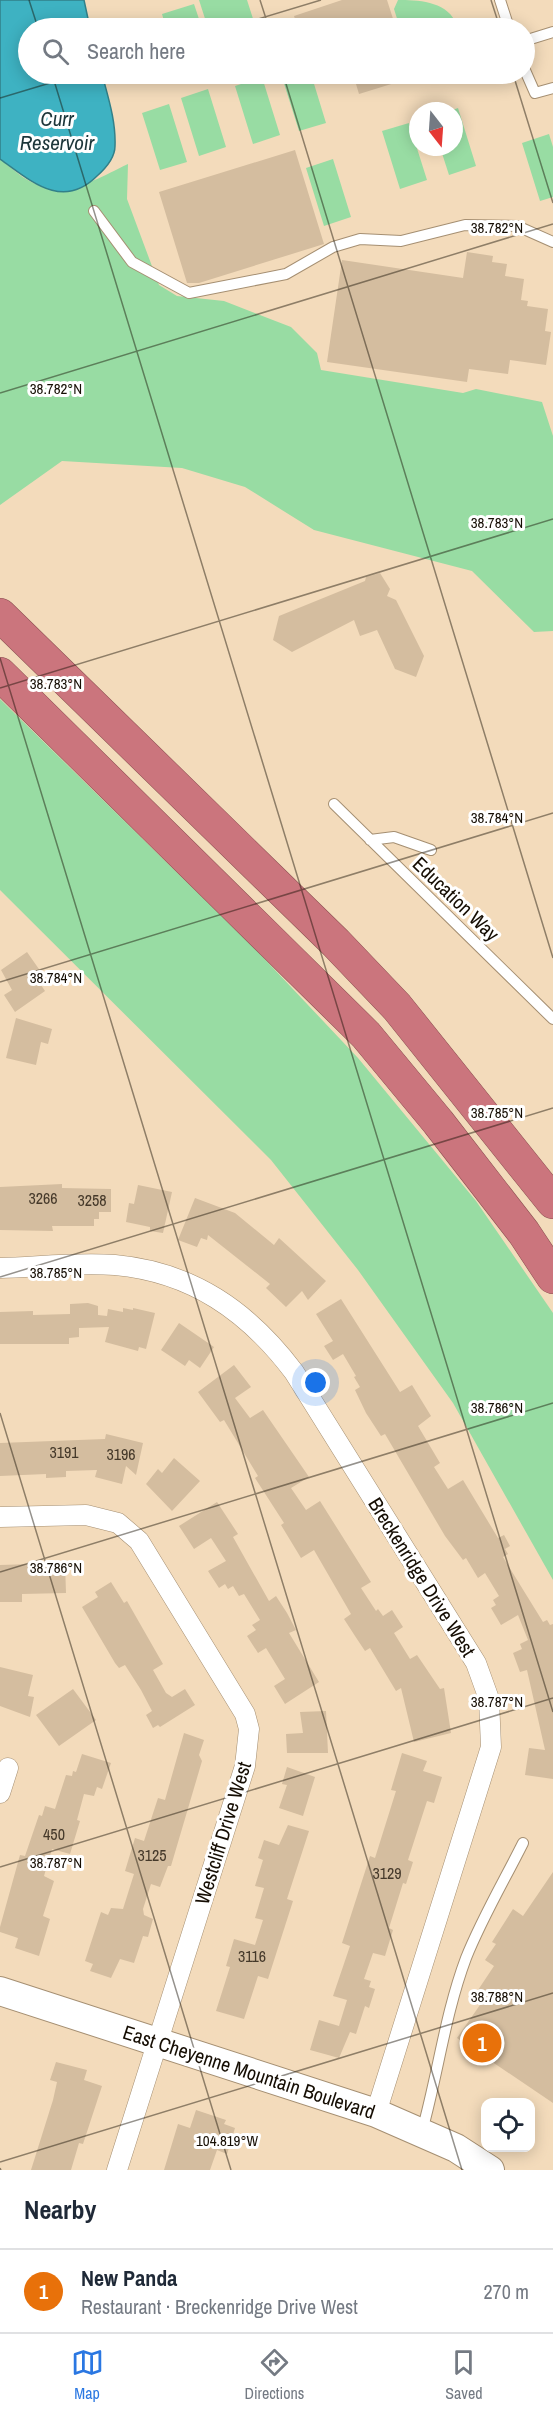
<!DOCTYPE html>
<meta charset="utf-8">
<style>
:root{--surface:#fff;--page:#f6f6f7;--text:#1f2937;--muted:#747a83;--line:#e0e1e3;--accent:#2a77e2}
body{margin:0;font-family:"Archivo Narrow",sans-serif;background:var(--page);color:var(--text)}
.controls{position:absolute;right:18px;bottom:18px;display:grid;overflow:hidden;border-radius:12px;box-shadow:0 3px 15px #0003}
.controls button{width:54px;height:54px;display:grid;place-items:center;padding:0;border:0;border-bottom:2px solid var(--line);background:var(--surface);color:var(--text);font:30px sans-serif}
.compass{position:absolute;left:409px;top:102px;width:54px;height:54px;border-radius:50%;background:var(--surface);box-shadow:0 3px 15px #0003;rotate:163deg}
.you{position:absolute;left:316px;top:1383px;width:21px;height:21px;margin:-15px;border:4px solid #fff;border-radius:50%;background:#1a73e8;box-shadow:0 0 0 9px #1a73e833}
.badge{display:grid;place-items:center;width:39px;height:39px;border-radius:50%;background:var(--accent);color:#fff;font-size:20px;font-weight:700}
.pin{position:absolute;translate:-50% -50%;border:3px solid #fff;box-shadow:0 2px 6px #0006}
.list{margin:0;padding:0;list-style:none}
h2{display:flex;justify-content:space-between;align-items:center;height:78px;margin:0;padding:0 24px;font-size:26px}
h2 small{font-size:20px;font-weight:400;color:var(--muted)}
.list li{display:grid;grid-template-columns:39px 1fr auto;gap:18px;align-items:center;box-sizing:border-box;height:84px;padding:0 24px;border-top:2px solid var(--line)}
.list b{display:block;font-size:22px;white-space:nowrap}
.list p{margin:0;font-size:20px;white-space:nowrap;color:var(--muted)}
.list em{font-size:20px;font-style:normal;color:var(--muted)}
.icon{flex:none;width:33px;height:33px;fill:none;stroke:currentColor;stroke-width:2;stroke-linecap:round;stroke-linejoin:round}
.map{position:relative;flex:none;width:553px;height:2170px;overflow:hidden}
.search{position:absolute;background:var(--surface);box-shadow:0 3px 15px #0003;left:18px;right:18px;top:18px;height:66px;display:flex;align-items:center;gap:15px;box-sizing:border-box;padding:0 21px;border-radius:33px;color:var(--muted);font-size:22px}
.sheet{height:162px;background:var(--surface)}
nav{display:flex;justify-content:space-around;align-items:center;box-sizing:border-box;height:84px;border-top:2px solid var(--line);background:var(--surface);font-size:16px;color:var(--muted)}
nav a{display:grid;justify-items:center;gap:3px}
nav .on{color:var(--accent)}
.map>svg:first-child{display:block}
.green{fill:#98dca3}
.water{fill:#3eb2c2;stroke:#328089;stroke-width:1.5}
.building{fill:#d4bd9f}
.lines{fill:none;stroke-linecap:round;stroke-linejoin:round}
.lane-casing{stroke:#a58f72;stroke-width:12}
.street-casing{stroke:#a58f72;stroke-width:21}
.secondary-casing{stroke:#a58f72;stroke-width:30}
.highway-casing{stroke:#8b5152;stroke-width:34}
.lane{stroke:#fff;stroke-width:10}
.street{stroke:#fff;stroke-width:20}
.secondary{stroke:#fff;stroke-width:28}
.highway{stroke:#cb757d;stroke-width:33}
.ticks{fill:none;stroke:#150d03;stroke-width:1.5;stroke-opacity:0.45}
.labels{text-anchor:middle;stroke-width:6;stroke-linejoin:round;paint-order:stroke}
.number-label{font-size:16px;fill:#45392a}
.street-label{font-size:20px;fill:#150d03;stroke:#fff}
.water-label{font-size:21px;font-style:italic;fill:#1d363a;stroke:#fff}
.ticks-label{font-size:15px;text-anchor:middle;fill:#150d03;stroke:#fff;stroke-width:6;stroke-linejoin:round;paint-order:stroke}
</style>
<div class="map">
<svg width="553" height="2170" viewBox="0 0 553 2170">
<rect width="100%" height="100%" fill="#f3dbbb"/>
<!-- green -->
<path class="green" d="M 199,0 L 247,0 L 256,28 L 208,28 Z
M 398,0 C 417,0 445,1 455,21 L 454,28 L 400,28 L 394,9 Z
M 194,4 L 202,28 L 166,28 L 162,14 Z
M 281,74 L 311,74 L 326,123 L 299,131 Z
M 262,77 L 280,135 L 253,144 L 235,86 Z
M 208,89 L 226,147 L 199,156 L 181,98 Z
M 169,104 L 187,162 L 160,170 L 142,113 Z
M 458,108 L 476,166 L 449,175 L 440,147 L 454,147 L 454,111 L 450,111 Z
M 409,123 L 427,180 L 400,189 L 382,131 Z
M 549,134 L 553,147 L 553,197 L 540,201 L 522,143 Z
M 0,159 C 9,165 17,174 26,179 C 63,202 94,180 128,164 L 127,199 L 159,285 L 177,296 L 224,301 L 291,327 L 317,353 L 321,370 L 463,393 L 476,389 L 542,402 L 553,436 L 553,631 L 534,632 L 472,571 L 314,530 L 245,487 L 182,468 L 62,461 L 0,505 Z
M 333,159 L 351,217 L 324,226 L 306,168 Z
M 0,699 L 258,952 L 358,1058 L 476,1201 L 553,1313 L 553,1580 L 453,1403 L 358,1270 L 271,1160 L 0,890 Z"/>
<!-- water -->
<path class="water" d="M 0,0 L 84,0 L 90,28 L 28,28 L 28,74 L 102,74 C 108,97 116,121 115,146 C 115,158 106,168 97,176 C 62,211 30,180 0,159 Z"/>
<!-- building -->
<path class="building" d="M 342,0 L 387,0 L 396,28 L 298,28 L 294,16 Z
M 353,74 L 413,74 L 414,77 L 359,94 Z
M 295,150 L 324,244 L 199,283 L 187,283 L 159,192 Z
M 467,252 L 493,256 L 492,262 L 507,264 L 505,276 L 524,279 L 521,300 L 528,301 L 527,306 L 548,309 L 545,331 L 551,332 L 546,365 L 510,360 L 508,374 L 469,369 L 467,382 L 327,362 L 342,260 L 463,278 Z
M 380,573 L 390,589 L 387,596 L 396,600 L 424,656 L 416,677 L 395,669 L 377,630 L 360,636 L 354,620 L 292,652 L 273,640 L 279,616 L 365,581 L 366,577 Z
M 27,952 L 41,972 L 35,976 L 45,991 L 15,1012 L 4,995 L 12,990 L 1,970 Z
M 16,1018 L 52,1029 L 48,1044 L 41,1042 L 36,1065 L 6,1058 Z
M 62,1184 L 62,1188 L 111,1189 L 111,1212 L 99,1212 L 99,1219 L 94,1219 L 94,1226 L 52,1226 L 53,1231 L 0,1230 L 0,1187 Z
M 138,1185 L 172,1192 L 163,1233 L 150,1231 L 150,1227 L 126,1222 L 129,1203 L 134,1204 Z
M 195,1198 L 235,1213 L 274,1245 L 279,1238 L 326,1281 L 308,1300 L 302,1291 L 286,1307 L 266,1288 L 270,1284 L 208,1235 L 207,1240 L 201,1238 L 197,1247 L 178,1240 Z
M 341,1299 L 400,1392 L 412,1385 L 431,1416 L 418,1426 L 440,1463 L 434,1467 L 448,1489 L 463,1480 L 498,1538 L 504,1535 L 510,1546 L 505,1549 L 508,1554 L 503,1557 L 543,1622 L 547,1620 L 550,1625 L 553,1624 L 553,1779 L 525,1775 L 529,1748 L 545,1750 L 527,1670 L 520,1672 L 513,1653 L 522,1649 L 520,1644 L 528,1640 L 518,1615 L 501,1625 L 491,1608 L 496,1605 L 493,1600 L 499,1596 L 485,1573 L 478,1578 L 466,1558 L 463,1560 L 445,1536 L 385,1434 L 381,1436 L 366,1413 L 355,1390 L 360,1387 L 354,1377 L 356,1376 L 343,1354 L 333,1360 L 324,1346 L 333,1341 L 316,1314 Z
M 88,1303 L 98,1306 L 98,1315 L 107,1316 L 108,1309 L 123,1312 L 123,1308 L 133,1310 L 133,1308 L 155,1313 L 146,1349 L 139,1347 L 138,1351 L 105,1342 L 109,1327 L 79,1328 L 79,1337 L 69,1338 L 69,1344 L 0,1344 L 0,1312 L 33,1311 L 33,1315 L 70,1314 L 70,1304 Z
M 179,1323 L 214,1347 L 200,1368 L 189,1360 L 185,1366 L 161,1350 Z
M 234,1365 L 251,1387 L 235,1398 L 250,1418 L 263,1410 L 309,1477 L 291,1488 L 306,1510 L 320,1501 L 371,1582 L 361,1588 L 376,1611 L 378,1609 L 383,1616 L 392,1610 L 403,1627 L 394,1633 L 410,1659 L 417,1655 L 440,1689 L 444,1688 L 451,1733 L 414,1742 L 401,1688 L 396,1691 L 370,1648 L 365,1651 L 355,1636 L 344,1619 L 351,1614 L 314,1550 L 301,1558 L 281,1525 L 284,1523 L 255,1478 L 258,1476 L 224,1420 L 220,1422 L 198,1392 Z
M 106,1434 L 143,1443 L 136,1475 L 126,1466 L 122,1484 L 95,1477 L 97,1470 L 66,1471 L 66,1477 L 46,1478 L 46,1474 L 0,1476 L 0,1443 L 105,1439 Z
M 174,1458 L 200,1481 L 172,1511 L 146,1484 L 158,1469 L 162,1473 Z
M 217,1502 L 238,1534 L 233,1537 L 269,1601 L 276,1596 L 287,1613 L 296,1630 L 289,1633 L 319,1682 L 285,1704 L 274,1686 L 285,1679 L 266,1648 L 258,1653 L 247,1636 L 256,1630 L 252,1625 L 260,1620 L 244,1594 L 239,1596 L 233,1586 L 228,1589 L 225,1584 L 219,1588 L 208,1571 L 226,1561 L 211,1538 L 194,1549 L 179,1526 Z
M 65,1563 L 66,1593 L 22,1594 L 22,1602 L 0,1602 L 0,1565 Z
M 111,1582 L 124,1603 L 127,1601 L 163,1664 L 153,1670 L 166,1693 L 172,1697 L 185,1689 L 195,1705 L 160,1727 L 158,1725 L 153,1728 L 146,1715 L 152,1711 L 141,1690 L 125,1665 L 119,1668 L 115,1663 L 82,1607 L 98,1597 L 95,1592 Z
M 0,1667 L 33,1675 L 28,1696 L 34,1697 L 30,1717 L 0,1706 Z
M 73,1689 L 96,1720 L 59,1746 L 36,1715 Z
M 326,1711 L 328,1753 L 287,1753 L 286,1734 L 303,1733 L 300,1712 Z
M 184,1733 L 204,1740 L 199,1755 L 202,1761 L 171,1866 L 168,1866 L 160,1887 L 151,1884 L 143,1909 L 144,1915 L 153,1919 L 148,1937 L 143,1936 L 134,1963 L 120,1959 L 111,1978 L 90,1971 L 93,1964 L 85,1961 L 101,1912 L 108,1915 L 111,1908 L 123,1909 L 134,1874 L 125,1871 L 135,1838 L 144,1841 L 158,1798 L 165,1800 Z
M 402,1753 L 427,1761 L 423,1771 L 442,1777 L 434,1803 L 427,1801 L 408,1860 L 413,1862 L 406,1884 L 403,1883 L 389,1928 L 393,1930 L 385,1956 L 373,1953 L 364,1979 L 371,1981 L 369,1987 L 375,1989 L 369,2008 L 365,2006 L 356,2034 L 350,2032 L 339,2058 L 310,2050 L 319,2020 L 339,2026 L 347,2000 L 333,1996 L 350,1946 L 342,1943 L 370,1856 L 375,1858 L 396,1791 L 391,1790 Z
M 82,1754 L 111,1763 L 102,1789 L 97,1787 L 94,1796 L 84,1794 L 77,1820 L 80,1821 L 70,1854 L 52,1849 L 44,1876 L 54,1881 L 43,1916 L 50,1919 L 39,1956 L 15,1948 L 18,1938 L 0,1932 L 0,1927 L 20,1855 L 25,1856 L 39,1815 L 42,1816 L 45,1806 L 55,1809 L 66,1775 L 72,1776 L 73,1771 L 76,1772 Z
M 287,1767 L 315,1777 L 303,1816 L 279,1808 L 287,1785 L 282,1784 Z
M 288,1825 L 309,1831 L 287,1899 L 293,1901 L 268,1979 L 258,1976 L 244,2019 L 216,2011 L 230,1967 L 226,1966 L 234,1939 L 255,1945 L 263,1920 L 255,1918 L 264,1888 L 255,1886 L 263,1860 L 258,1858 L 264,1840 L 279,1845 Z
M 553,1872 L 553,2103 L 457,2038 L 482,2002 L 474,1996 L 494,1966 L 485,1960 L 496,1944 L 492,1942 L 513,1909 L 523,1916 Z
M 56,2062 L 87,2070 L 84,2080 L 102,2086 L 83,2144 L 79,2143 L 71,2170 L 31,2170 L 53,2100 L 57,2082 L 50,2080 Z
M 196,2110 L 226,2120 L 224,2124 L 235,2128 L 227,2154 L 217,2150 L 210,2170 L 164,2170 L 178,2124 L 190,2128 Z"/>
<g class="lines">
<!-- lane casing -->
<g class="lane-casing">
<path id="lane" d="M 500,0 L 509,28
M 524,41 L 553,32
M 524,68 L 535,93 L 553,88
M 94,211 L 132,262 L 189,293 L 286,274 L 333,247 L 360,239 L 401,241 L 465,225 L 517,226 L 553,242
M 334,804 L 553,1019
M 370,840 L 394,837 L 431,850
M 422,2131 C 438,2074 445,2014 466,1958 C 482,1918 504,1881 523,1843"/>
</g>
<!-- street casing -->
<g class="street-casing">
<path id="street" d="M 0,1268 C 37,1267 77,1262 115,1265 C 192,1272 248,1311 294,1372 L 476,1663 L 489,1699 L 491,1747 L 376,2113
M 0,1517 L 86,1515 L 118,1523 L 139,1541 L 245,1714 L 249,1729 L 245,1766 L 117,2170
M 0,1793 L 8,1768"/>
</g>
<!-- secondary casing -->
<g class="secondary-casing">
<path id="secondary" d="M 0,1991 L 376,2113 L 456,2148 L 490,2170"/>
</g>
<!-- highway casing -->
<g class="highway-casing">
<path id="highway" d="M 0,615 L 336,943 L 397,1007 L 553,1202
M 0,674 L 366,1035 L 438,1122 L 524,1233 L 553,1277"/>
</g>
<!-- lane -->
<use href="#lane" class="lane"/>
<!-- street -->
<use href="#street" class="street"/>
<!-- secondary -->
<use href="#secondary" class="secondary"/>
<!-- highway -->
<use href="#highway" class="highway"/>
</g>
<!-- ticks -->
<path class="ticks" d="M 29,0 L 38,28M 260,0 L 269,28M 491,0 L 500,28M 228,28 L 321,0M 52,74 L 553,1712M 283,74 L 553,958M 513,74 L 553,203M 0,98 L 80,74M 0,393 L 553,224M 0,658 L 462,2170M 0,688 L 553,519M 0,982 L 553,813M 0,1277 L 553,1108M 0,1413 L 231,2170M 0,1572 L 553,1403M 0,1867 L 553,1698M 0,2162 L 553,1993M 0,2168 L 1,2170"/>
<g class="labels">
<!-- number labels -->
<g class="number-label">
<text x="43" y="1204">3266</text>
<text x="92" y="1206">3258</text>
<text x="64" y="1458">3191</text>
<text x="121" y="1460">3196</text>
<text x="54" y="1840">450</text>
<text x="152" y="1861">3125</text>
<text x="387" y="1879">3129</text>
<text x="252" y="1962">3116</text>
</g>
<!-- street labels -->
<g class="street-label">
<text transform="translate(456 899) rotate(44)" y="7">Education Way</text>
<text transform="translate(422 1577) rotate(58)" y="7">Breckenridge Drive West</text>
<text transform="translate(223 1833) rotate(-73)" y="7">Westcliff Drive West</text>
<text transform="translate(249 2072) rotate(18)" y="7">East Cheyenne Mountain Boulevard</text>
</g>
<!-- water labels -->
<g class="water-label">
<text x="57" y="126">Curr<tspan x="57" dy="24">Reservoir</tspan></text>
</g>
</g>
<g class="ticks-label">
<text x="497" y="233">38.782°N</text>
<text x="56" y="394">38.782°N</text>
<text x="497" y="528">38.783°N</text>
<text x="56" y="689">38.783°N</text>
<text x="497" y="823">38.784°N</text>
<text x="56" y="983">38.784°N</text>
<text x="497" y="1118">38.785°N</text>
<text x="56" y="1278">38.785°N</text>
<text x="497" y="1413">38.786°N</text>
<text x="56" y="1573">38.786°N</text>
<text x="497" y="1707">38.787°N</text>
<text x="56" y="1868">38.787°N</text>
<text x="497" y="2002">38.788°N</text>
<text x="227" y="2146">104.819°W</text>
</g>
</svg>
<div class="controls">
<button><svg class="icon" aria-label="locate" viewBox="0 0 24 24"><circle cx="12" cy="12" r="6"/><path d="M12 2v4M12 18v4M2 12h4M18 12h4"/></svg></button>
</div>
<svg class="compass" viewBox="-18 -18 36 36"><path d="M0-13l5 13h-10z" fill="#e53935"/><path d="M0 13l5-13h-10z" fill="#747a83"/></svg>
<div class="you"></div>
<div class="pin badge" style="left:482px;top:2043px;background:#e8710a">1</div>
<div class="search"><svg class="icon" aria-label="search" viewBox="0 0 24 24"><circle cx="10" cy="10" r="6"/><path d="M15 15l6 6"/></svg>Search here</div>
</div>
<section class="sheet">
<h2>Nearby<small></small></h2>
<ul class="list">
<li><span class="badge" style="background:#e8710a">1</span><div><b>New Panda</b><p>Restaurant · Breckenridge Drive West</p></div><em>270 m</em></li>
</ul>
</section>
<nav>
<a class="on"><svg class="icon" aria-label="map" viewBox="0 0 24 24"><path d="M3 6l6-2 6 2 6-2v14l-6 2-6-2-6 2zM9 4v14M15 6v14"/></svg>Map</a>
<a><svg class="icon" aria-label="directions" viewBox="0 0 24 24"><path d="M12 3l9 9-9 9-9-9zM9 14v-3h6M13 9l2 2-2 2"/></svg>Directions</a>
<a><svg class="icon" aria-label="saved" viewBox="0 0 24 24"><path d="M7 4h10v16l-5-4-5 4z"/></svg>Saved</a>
</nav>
